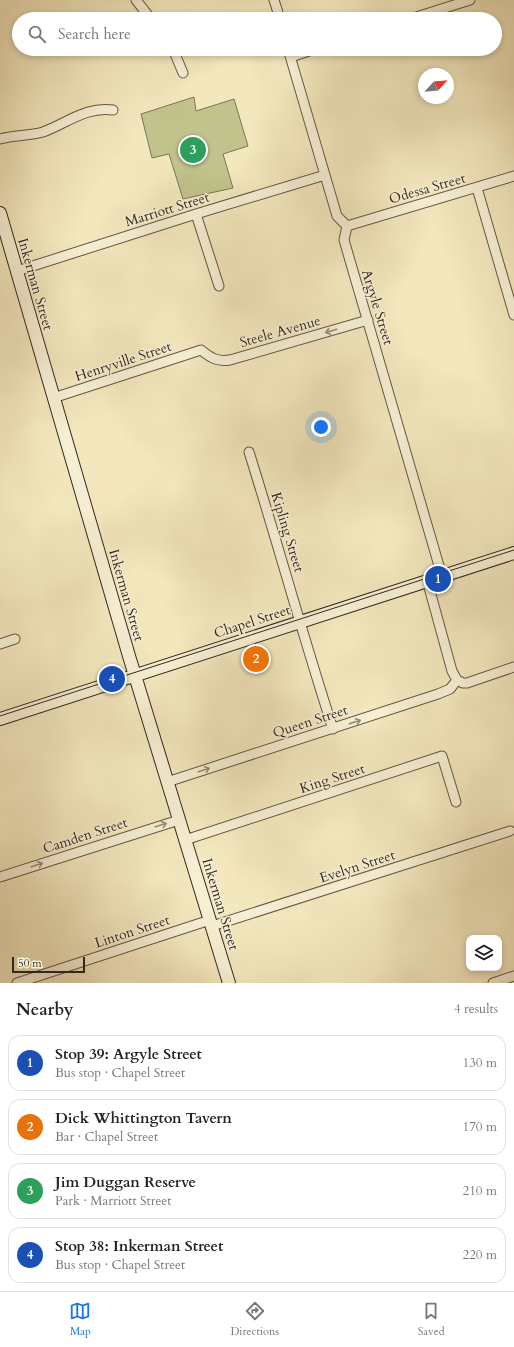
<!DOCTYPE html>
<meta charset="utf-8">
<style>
:root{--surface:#fff;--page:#f2f2f2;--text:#222;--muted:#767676;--line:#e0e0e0;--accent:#1a73e8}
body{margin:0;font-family:Cardo,serif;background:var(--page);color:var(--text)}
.controls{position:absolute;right:12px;bottom:12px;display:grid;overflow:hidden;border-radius:8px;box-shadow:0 2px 6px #0003}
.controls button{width:36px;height:36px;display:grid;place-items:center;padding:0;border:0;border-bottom:1px solid var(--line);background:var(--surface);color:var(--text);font:20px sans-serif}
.compass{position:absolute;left:418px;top:68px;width:36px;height:36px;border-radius:50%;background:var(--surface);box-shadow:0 2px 6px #0003;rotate:64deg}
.scale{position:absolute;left:12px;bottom:10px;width:73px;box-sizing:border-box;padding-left:4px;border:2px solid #33281d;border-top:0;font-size:11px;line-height:14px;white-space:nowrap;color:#33281d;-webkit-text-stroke:3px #f7efd4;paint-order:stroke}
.you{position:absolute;left:321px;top:427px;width:14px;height:14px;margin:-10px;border:3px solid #fff;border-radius:50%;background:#1a73e8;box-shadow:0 0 0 6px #1a73e833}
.badge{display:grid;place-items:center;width:26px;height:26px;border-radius:50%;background:var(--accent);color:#fff;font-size:13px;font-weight:700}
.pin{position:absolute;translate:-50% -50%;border:2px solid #fff;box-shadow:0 1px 4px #0006}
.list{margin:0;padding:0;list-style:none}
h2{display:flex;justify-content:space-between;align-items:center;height:52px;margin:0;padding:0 16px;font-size:17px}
h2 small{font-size:13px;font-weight:400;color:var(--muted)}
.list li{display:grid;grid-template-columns:26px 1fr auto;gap:12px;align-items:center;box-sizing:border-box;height:56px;margin:0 8px 8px;padding:0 8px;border:1px solid var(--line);border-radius:12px}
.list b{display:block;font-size:15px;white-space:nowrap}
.list p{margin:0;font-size:13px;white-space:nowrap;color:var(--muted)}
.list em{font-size:13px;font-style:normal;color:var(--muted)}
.icon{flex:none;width:22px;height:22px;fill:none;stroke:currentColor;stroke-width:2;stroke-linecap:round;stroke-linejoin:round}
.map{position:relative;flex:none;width:514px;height:983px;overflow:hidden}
.search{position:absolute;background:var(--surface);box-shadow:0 2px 6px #0003;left:12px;right:12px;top:12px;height:44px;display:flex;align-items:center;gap:10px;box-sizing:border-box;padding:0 14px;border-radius:22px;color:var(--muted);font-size:15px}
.sheet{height:308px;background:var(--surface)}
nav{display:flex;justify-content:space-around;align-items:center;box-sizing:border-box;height:56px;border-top:1px solid var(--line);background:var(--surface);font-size:11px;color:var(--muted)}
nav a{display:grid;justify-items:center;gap:2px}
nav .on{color:var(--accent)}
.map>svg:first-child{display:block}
.green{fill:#c2c38c;stroke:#7a7654}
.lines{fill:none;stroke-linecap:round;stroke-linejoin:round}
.street-casing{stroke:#635845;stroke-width:11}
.secondary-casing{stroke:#33281d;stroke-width:14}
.street{stroke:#f7efd4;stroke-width:9}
.secondary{stroke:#f7efd4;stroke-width:12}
.tram{stroke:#33281d;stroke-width:1}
.oneway{stroke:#958c78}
.labels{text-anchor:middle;stroke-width:3;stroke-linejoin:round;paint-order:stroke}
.street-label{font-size:14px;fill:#33281d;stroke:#f7efd4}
</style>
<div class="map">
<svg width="514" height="983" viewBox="0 0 514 983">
<rect width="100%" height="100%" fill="#f3e7bd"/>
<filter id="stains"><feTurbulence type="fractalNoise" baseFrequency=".005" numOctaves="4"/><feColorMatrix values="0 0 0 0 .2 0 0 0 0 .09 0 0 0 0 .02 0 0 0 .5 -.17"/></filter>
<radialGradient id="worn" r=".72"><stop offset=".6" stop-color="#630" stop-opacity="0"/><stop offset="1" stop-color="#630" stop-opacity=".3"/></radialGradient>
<!-- green -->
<path class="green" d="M 194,97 L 196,111 L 234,99 L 248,146 L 223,154 L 233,188 L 183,199 L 169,154 L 152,158 L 141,114 Z"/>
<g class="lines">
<!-- street casing -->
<g class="street-casing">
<path id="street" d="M 136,0 L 151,19
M 274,0 L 280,19
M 410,19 L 470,0
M 173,49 L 183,73
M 288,49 L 337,216 L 347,226 L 344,240 L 442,576
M 291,57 L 315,49
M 0,139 C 14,135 29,136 43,132 C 67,123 87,106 113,110
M 477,188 L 514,315
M 196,214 L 219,286
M 347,226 L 514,176
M 17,271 L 196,214 L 325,175
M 53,398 L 201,350 C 211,358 217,362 230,360 L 368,320
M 249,452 C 278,544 303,637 333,729
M 427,580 L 452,671 L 457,680
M 0,644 L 15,639
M 457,680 L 463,683 L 467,683 L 514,667
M 167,782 L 438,694 L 450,689 L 457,680
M 185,840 L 442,756 L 456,802
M 0,877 L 179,820
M 212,926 L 510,831
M 17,983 L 210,920
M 493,983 L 514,976"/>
</g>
<!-- secondary casing -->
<g class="secondary-casing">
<path id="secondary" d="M 0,213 L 129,656 L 229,983
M 0,719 L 514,553"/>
</g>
<!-- street -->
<use href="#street" class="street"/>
<!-- secondary -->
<use href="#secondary" class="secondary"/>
<!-- tram -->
<path class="tram" d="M 0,716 L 514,550"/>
</g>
<!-- one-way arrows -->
<defs><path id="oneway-shaft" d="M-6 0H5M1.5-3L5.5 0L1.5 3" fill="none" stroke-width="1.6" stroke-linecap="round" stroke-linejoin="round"/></defs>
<g class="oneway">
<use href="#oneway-shaft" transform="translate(331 331) rotate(164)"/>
<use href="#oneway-shaft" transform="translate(355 722) rotate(-18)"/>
<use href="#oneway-shaft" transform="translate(204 770) rotate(-18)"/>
<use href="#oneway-shaft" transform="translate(161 825) rotate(-17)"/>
<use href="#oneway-shaft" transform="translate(37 865) rotate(-18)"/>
</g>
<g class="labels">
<!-- street labels -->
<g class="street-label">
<text transform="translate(427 188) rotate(-16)" y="5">Odessa Street</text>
<text transform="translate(167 209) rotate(-17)" y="5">Marriott Street</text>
<text transform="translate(36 284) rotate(74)" y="5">Inkerman Street</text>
<text transform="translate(378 307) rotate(73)" y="5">Argyle Street</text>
<text transform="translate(280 331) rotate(-16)" y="5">Steele Avenue</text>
<text transform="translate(123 361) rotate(-18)" y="5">Henryville Street</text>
<text transform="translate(288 532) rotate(73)" y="5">Kipling Street</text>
<text transform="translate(127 595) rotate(74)" y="5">Inkerman Street</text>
<text transform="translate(252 621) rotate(-18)" y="5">Chapel Street</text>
<text transform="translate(310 721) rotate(-18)" y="5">Queen Street</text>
<text transform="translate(332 778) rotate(-18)" y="5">King Street</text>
<text transform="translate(85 835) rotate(-18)" y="5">Camden Street</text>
<text transform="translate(357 866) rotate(-18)" y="5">Evelyn Street</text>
<text transform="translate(221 904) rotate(73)" y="5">Inkerman Street</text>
<text transform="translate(132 931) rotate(-18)" y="5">Linton Street</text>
</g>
</g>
<rect width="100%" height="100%" filter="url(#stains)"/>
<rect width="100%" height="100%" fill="url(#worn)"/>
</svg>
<div class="controls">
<button><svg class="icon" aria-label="layers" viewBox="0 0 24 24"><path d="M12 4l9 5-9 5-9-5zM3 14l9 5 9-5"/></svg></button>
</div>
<svg class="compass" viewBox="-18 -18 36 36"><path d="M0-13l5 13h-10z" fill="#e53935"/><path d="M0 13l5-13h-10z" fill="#767676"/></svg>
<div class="scale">50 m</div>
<div class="you"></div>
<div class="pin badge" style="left:438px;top:579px;background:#1a4fb4">1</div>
<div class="pin badge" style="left:256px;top:659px;background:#e8710a">2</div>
<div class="pin badge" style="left:193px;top:150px;background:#2e9e5b">3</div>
<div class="pin badge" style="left:112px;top:679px;background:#1a4fb4">4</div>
<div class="search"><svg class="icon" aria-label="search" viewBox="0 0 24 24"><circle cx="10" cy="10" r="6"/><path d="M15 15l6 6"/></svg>Search here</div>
</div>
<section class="sheet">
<h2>Nearby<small>4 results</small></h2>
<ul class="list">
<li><span class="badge" style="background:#1a4fb4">1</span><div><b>Stop 39: Argyle Street</b><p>Bus stop · Chapel Street</p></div><em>130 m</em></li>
<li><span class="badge" style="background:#e8710a">2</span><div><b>Dick Whittington Tavern</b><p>Bar · Chapel Street</p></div><em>170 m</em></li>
<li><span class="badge" style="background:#2e9e5b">3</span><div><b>Jim Duggan Reserve</b><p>Park · Marriott Street</p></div><em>210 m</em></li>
<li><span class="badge" style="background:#1a4fb4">4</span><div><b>Stop 38: Inkerman Street</b><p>Bus stop · Chapel Street</p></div><em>220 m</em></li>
</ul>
</section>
<nav>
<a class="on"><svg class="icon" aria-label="map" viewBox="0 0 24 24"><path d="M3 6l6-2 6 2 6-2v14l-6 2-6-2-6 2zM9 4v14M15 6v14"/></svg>Map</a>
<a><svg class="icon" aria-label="directions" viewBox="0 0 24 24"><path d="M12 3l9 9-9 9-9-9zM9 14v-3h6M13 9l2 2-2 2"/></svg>Directions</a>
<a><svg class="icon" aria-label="saved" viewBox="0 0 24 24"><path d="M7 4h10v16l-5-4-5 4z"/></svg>Saved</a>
</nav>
